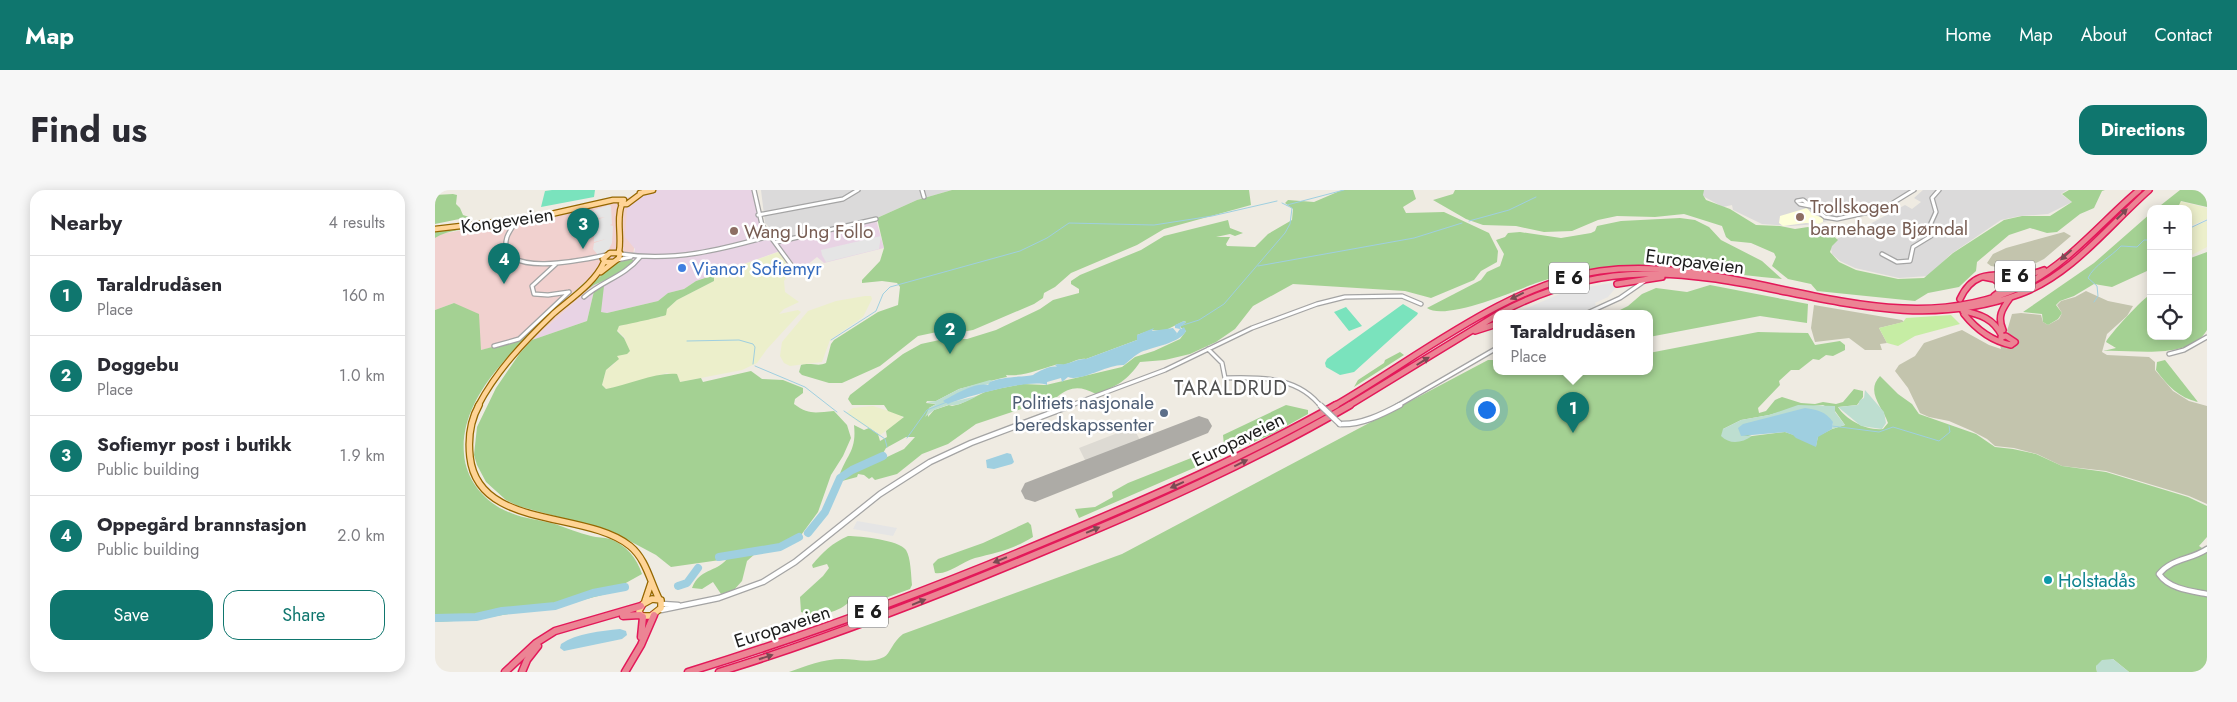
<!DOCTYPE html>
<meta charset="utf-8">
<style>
:root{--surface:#fff;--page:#f7f7f7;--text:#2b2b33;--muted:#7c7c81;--line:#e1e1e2;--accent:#0f766e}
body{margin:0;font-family:Jost,sans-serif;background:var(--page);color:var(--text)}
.controls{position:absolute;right:15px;top:15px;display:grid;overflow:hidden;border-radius:10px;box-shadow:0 2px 12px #0003}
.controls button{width:45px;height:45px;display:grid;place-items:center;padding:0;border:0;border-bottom:1px solid var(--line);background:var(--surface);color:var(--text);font:25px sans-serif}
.you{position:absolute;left:1051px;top:219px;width:18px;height:18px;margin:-12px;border:4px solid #fff;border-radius:50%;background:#1a73e8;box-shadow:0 0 0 8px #1a73e833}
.badge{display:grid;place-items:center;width:32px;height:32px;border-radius:50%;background:var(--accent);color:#fff;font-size:16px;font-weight:700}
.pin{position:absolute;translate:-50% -41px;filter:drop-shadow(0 1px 2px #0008)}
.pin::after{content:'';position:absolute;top:26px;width:18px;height:15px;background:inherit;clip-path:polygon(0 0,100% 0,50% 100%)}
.popup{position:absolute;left:1058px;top:120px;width:160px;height:65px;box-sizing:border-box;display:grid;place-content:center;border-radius:10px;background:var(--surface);filter:drop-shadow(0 1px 4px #0005);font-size:16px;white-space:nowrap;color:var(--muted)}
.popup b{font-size:19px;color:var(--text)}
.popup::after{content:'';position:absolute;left:50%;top:100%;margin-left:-10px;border:10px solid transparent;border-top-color:var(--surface)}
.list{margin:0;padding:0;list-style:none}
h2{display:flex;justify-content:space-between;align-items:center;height:65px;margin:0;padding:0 20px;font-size:21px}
h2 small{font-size:16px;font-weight:400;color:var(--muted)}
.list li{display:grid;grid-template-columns:32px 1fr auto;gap:15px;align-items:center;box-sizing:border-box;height:80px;padding:0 20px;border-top:1px solid var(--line)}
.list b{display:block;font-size:19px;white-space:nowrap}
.list p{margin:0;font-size:16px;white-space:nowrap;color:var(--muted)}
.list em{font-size:16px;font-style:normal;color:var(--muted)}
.actions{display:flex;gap:10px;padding:15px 20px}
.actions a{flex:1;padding:11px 0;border:1px solid var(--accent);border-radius:15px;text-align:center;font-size:18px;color:var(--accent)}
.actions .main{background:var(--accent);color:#fff}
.icon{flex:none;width:28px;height:28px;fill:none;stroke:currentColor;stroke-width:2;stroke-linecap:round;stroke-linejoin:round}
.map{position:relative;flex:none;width:1772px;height:482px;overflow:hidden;border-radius:15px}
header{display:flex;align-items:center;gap:30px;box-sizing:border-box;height:70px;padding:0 25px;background:var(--accent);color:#fff}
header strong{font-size:24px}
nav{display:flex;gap:28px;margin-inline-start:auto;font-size:18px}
.intro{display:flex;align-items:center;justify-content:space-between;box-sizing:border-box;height:120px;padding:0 30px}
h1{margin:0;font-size:35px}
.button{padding:12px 22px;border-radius:15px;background:var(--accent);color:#fff;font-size:18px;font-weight:700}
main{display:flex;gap:30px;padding:0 30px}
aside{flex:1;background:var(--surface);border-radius:15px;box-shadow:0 2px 12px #0003}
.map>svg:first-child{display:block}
.residential{fill:#dbdada}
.commercial{fill:#f1d1cf}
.industrial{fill:#e8d3e4}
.education{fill:#feffda}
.airport{fill:#dddad3}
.construction{fill:#c3c4ad}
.farmland{fill:#ecefcb}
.grass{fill:#c6eda4}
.forest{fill:#a4d193;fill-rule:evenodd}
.wetland{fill:#bdded0}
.pitch{fill:#7ae3bd}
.parking{fill:#e5e5e5}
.water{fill:#9fcfe0}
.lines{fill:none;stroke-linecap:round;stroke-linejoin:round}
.stream{stroke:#9fcfe0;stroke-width:1}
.river{stroke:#9fcfe0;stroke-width:8}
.runway{fill:#adaba6;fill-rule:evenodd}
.minor-far1-casing{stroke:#a4a4a4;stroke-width:5.5}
.minor-casing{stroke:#a4a4a4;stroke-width:7}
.major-far1-casing{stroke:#956700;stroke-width:7}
.major-casing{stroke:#956700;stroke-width:8}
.highway-far1-casing{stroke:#e31959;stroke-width:8}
.highway-casing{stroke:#e31959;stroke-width:9}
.minor-far1{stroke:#fff;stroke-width:3}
.minor{stroke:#fff;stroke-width:4.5}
.major-far1{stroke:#ffd496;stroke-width:4.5}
.major{stroke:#ffd496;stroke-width:5.5}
.highway-far1{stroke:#ec8494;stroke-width:5}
.highway{stroke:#ec8494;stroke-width:6}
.minor-bridge-far1-casing{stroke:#a4a4a4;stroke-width:5.5;stroke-linecap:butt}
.minor-bridge-casing{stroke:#a4a4a4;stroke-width:7;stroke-linecap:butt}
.minor-bridge-far1{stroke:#fff;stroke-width:3}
.minor-bridge{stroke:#fff;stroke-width:4.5}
.oneway{fill:#7a4b53}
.education-dot{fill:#8d6e63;stroke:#fff;stroke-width:2}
.shop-dot{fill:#3f7fe0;stroke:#fff;stroke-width:2}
.service-dot{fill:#5c6f8a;stroke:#fff;stroke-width:2}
.culture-dot{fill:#0f9aa8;stroke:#fff;stroke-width:2}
.labels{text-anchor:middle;stroke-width:5;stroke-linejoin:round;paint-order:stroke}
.shield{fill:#fff;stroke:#616161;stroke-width:1}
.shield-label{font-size:18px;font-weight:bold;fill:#1d1d1d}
.education-label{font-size:19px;fill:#785e54;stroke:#fff;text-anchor:start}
.street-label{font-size:19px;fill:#1d1d1d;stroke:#fff}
.shop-label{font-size:19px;fill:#366cbe;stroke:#fff;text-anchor:start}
.service-label{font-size:19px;fill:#4e5e75;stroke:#fff;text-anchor:end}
.culture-label{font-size:19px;fill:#0d838f;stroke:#fff;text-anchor:start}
.neighbourhood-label{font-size:20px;letter-spacing:1px;fill:#505050;stroke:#fff}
</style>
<header>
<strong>Map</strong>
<nav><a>Home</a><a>Map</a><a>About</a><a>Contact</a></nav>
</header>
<div class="intro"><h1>Find us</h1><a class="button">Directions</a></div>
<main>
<aside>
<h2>Nearby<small>4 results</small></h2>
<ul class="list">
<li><span class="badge">1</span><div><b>Taraldrudåsen</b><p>Place</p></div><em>160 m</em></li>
<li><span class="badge">2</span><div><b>Doggebu</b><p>Place</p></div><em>1.0 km</em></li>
<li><span class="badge">3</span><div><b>Sofiemyr post i butikk</b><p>Public building</p></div><em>1.9 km</em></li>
<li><span class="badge">4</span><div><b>Oppegård brannstasjon</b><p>Public building</p></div><em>2.0 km</em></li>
</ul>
<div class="actions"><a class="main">Save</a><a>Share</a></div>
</aside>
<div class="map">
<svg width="1772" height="482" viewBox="0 0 1772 482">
<rect width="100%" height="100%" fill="#efebe2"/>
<!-- residential -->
<path class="residential" d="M 326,0 L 517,0 L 482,10 L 442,28 L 347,50 L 330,33 Z
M 1267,0 L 1475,0 L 1443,18 L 1381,34 L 1356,36 L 1327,34 L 1298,20 L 1297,15 L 1288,17 L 1266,5 Z
M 1488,0 L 1632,0 L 1626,4 L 1637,12 L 1613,24 L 1585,26 L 1566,30 L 1516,64 L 1493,86 L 1464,88 L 1420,78 L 1405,71 L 1397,64 L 1395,54 L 1411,42 L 1422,41 L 1470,15 L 1477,19 L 1486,12 L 1479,8 Z"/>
<!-- commercial -->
<path class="commercial" d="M 206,4 L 197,74 L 159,95 L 97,150 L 46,160 L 19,113 L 0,120 L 0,48 L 6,44 L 39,38 L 72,38 L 73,34 L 115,28 Z"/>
<!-- industrial -->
<path class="industrial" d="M 222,0 L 319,0 L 323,25 L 335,46 L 342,52 L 441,30 L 449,58 L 389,73 L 382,67 L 372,75 L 354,79 L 345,61 L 261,91 L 249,99 L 233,103 L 223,111 L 172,123 L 166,122 L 159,101 L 152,131 L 97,150 L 159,95 L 197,74 L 200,59 L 190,47 L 192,18 L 206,4 Z"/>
<!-- education -->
<path class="education" d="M 1372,18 L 1377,24 L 1388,28 L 1388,32 L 1383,34 L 1371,33 L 1348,36 L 1344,33 L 1345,26 Z"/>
<!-- airport -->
<path class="airport" d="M 698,237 L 705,250 L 651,272 L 644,258 Z"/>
<!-- construction -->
<path class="construction" d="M 1629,42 L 1636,46 L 1609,69 L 1595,76 L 1580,80 L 1556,76 L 1552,73 L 1558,64 L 1571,58 Z
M 1651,101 L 1673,111 L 1698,116 L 1692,126 L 1672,144 L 1667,162 L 1672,165 L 1714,167 L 1720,172 L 1720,180 L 1738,201 L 1754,211 L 1772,216 L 1772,314 L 1754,306 L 1671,281 L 1627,276 L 1602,264 L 1579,258 L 1560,256 L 1552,249 L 1537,241 L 1514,231 L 1494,227 L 1485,223 L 1473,198 L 1460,181 L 1464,175 L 1480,166 L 1489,153 L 1527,140 L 1554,155 L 1566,159 L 1565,155 L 1579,158 L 1582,154 L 1572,141 L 1577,124 L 1586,123 L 1606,125 L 1608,132 L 1613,135 L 1624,129 L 1627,123 L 1622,115 L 1626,111 L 1640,107 Z
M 1379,115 L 1467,130 L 1469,132 L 1444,138 L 1452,153 L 1445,154 L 1447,160 L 1430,160 L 1414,148 L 1380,152 L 1376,138 Z"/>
<!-- farmland -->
<path class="farmland" d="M 1744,11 L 1772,18 L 1772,29 L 1753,37 L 1753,19 L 1739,19 Z
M 1772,31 L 1772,57 L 1753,67 L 1753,39 Z
M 346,61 L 355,82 L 349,91 L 350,102 L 364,112 L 349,119 L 344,124 L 363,120 L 366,122 L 332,159 L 322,173 L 307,180 L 245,192 L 232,183 L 186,196 L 171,199 L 167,195 L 171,180 L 179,174 L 190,148 L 182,140 L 184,136 L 206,130 L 227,127 L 232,119 L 242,110 L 279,91 L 279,85 Z
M 430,106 L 436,106 L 437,109 L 428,127 L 395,150 L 387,172 L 355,176 L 349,173 L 345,166 L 347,152 L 373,121 L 401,111 Z
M 438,216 L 466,225 L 468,229 L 445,245 L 423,232 L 411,223 L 418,218 Z"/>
<!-- grass -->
<path class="grass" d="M 1602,84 L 1567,102 L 1569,99 L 1556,85 Z
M 1516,125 L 1525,134 L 1480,146 L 1463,156 L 1452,153 L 1444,138 L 1468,132 L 1471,128 Z"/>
<!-- forest -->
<path class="forest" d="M 517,0 L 814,0 L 816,15 L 729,39 L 702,55 L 636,83 L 620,97 L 609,103 L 608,108 L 599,114 L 538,140 L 527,142 L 502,142 L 483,146 L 445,176 L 407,193 L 394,193 L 367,185 L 364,182 L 366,175 C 376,172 383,177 391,173 L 396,154 L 399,150 L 443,122 L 463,115 L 465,97 L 462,93 L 447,91 L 427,93 L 427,90 L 445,71 L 449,58 L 442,28 L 482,10 Z
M 907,0 L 978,0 L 981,9 L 968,17 L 971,23 L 1009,22 L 1054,43 L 1063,61 L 1062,72 L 1046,81 L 1039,90 L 996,108 L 970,101 L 858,94 L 818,116 L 800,139 L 781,152 L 755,164 L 730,170 L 705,172 C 693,190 681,197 661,204 C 645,196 636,196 622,207 L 541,234 L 513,254 L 487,264 L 462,284 L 440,290 L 437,287 L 434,289 L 429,285 L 423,284 L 422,287 L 407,291 L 403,290 C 410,265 422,263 419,235 L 429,240 L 434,238 L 443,244 L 445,251 L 452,247 L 451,241 L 469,227 L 453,221 L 449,215 L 417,215 L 413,209 L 415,205 L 468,164 L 486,154 L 509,149 L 532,149 L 561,140 L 605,119 L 618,110 L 644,103 L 644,99 L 636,94 L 636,91 L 645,85 L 706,60 L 729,46 L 793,30 L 795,38 L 808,43 L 800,46 L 795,44 L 781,47 L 795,47 L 791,54 L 792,56 L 820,57 L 833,44 L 857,30 L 858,19 L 850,13 L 853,10 L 879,12 ZM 749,131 L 751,132 L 745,137 L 751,141 L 745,149 L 719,161 L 700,167 L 687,177 L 611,195 L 588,194 L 567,198 L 550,202 L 525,214 L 517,216 L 514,215 L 499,220 L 493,227 L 494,218 L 501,214 L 491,213 L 492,211 L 501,211 L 524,199 L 567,188 L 572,187 L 571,185 C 587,187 606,179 620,175 C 623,174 626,175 629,175 C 636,173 643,168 651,169 L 702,150 L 702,145 L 716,140 L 729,141 ZM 471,247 L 480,247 L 469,259 L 450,268 L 447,265 L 451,258 Z
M 1020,0 L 1269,0 L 1268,5 L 1271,10 L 1295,19 L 1321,35 L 1345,36 L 1360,39 L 1373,37 L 1379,39 L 1388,37 L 1403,50 L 1397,56 L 1395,62 L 1404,72 L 1421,80 L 1463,89 L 1489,88 L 1518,63 L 1569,30 L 1587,26 L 1615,26 L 1637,12 L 1627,4 L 1634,0 L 1670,0 L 1667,1 L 1659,18 L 1645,24 L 1622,42 L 1612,43 L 1595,38 L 1574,45 L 1542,72 L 1541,81 L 1524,97 L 1493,103 L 1480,111 L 1382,101 L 1376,94 L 1353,89 L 1337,76 L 1341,67 L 1339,63 L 1316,53 L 1296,51 L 1291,47 L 1287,36 L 1249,24 L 1220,27 L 1182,26 L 1163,30 L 1137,41 L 1109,42 L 1081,36 L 1048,35 L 1031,29 L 998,10 L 1018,4 Z
M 1745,0 L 1772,0 L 1772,17 L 1746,11 L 1742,19 L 1721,19 Z
M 18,4 L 22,5 L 21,14 L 25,18 L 28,25 L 34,27 L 0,34 L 0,5 Z
M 1716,23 L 1716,75 L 1712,81 L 1677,97 L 1659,94 L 1639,106 L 1625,111 L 1621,115 L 1627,123 L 1623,129 L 1613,135 L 1608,132 L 1607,124 L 1588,122 L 1659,73 Z
M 1245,28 L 1260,30 L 1274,37 L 1286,50 L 1327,71 L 1347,89 C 1261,81 1187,64 1101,93 C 1080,101 1010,131 992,118 L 1046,90 L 1052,82 L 1065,76 L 1069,64 L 1061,50 L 1070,47 L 1073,43 L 1085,42 L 1126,48 L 1156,43 L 1160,41 L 1162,36 L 1186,31 Z
M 67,33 L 73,34 L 73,38 C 52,38 18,36 0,48 L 0,41 Z
M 1772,62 L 1772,140 C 1754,171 1697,159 1668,161 L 1681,158 L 1671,152 C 1674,145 1709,107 1716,104 L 1716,146 L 1753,146 L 1753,69 Z
M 196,68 L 199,71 L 197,74 L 180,86 L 159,95 L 145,105 L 182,71 Z
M 160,83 L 161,83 C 131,116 92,143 63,178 C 43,202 26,232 29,264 C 31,291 51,314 76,323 C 90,329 106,330 120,334 C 132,338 144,343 156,346 C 162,348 169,347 175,349 C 191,355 202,368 207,384 L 171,404 L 132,414 L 38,430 L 0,432 L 0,120 L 19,113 L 44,124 L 46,160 L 87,149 Z
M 279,85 L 279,91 L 242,110 L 232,119 L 231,125 C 227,127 193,134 184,136 L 182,141 L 189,148 L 195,161 L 192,164 L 182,166 L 184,169 L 171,180 L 167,195 L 171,199 C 193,195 221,182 242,184 L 245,192 L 266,188 L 268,192 L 316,181 L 327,189 L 348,190 L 368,198 L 368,203 L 360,209 L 359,214 C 375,226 382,222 399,221 L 412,235 L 416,248 L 408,266 L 396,285 L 383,322 L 361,352 L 347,359 L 321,363 L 312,371 L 307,391 L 298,401 L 286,404 L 278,392 L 267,399 L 257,398 C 265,378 280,383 292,369 L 236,377 L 221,365 L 176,341 L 83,316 L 71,310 L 51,292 L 42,275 L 39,265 L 42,237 L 61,198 L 85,163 L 97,150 L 152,131 L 159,101 L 169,96 L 166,122 L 172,123 L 223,111 L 233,103 L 249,99 L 261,91 Z
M 1275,95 L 1373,114 L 1372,133 L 1325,126 L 1214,147 L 1214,124 L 1177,124 L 1193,116 L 1207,104 L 1221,98 L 1252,102 Z
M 1323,142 L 1373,143 L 1380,155 L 1405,151 L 1410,155 L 1410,160 L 1398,166 L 1391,165 L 1384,170 L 1378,169 L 1364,180 L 1356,180 L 1344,191 L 1345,195 L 1323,218 L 1324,223 L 1331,221 L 1340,210 L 1347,207 L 1366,213 L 1380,214 L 1388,212 L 1401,214 L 1408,212 L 1419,199 L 1428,201 L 1428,207 L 1422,215 L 1403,217 C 1411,230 1432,241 1448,239 L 1453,233 C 1448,217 1430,202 1445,186 L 1463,204 L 1477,214 L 1484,224 L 1541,244 L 1560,257 L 1578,259 L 1601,264 L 1627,276 L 1671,282 L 1753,307 L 1772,316 L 1772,347 L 1764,356 L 1772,361 L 1772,482 L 1694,482 L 1678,469 L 1661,476 L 1662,482 L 354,482 C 371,476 388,469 407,469 C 421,469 435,474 449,467 C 455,464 458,451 468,444 L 687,364 L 1053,170 L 1062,170 L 1062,182 L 1214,182 L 1214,163 ZM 1388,215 L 1400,221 L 1410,235 L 1397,239 L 1383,246 L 1381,256 L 1359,245 L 1350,242 L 1317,246 L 1288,239 L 1306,230 L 1334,225 L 1359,218 Z
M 965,162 L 969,165 L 919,197 L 923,190 L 949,173 L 950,170 Z
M 1730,170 L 1763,212 C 1744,208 1732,195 1721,180 L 1722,172 Z
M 851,215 L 873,220 L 873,224 L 837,244 L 644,328 L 640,319 L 660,317 L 678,307 L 677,302 L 693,293 L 789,255 L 788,245 Z
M 593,332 L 596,335 L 598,347 C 579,359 560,363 540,368 C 526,372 514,385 500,383 L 498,374 L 503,369 L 548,353 Z
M 413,346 C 425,346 464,350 471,360 C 476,368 476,386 477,395 L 475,399 L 423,418 L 427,407 C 419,406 413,414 406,418 C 393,425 379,426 366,422 L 365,407 L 388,386 L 394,378 L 392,374 L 378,378 L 377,375 C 388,362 397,353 413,346 Z"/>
<!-- wetland -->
<path class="wetland" d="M 555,190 L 558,191 L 555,192 L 555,194 C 534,197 526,201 510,211 L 513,213 L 542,206 C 535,210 522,217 513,215 L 499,220 L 490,227 L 494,218 L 501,214 L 491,212 L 501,211 L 524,199 Z
M 1430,200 L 1449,222 L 1451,233 L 1447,239 L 1426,236 L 1403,217 L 1423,215 L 1425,210 L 1429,208 Z
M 1363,215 L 1400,216 L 1400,222 L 1410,235 L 1397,239 L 1398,232 L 1306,246 L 1317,246 C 1307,253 1295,255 1286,246 L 1288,239 L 1306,230 L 1334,225 Z
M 1678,469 L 1694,482 L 1662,482 L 1661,476 L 1667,470 Z"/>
<!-- pitch -->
<path class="pitch" d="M 117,0 L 160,0 L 159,7 L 106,17 L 110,1 Z
M 968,114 L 983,123 L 982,125 L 919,182 L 905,185 L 891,177 L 890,173 L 892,169 Z
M 911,117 L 927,136 L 914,141 L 899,122 Z"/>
<!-- parking -->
<path class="parking" d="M 174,15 L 176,16 L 177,34 L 175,35 L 178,36 L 177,53 L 173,61 L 163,65 L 158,59 L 159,53 L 171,49 L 159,52 L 159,31 L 170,27 L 158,29 L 159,20 Z
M 446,46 L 444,59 L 391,72 L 387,65 L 386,60 Z
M 1181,92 L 1183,95 L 1173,107 L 1160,113 L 1161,116 L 1144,123 L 1139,121 L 1130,124 L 1078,124 L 1132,101 Z
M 422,331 L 462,338 L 458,346 L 418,339 Z"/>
<!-- water -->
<path class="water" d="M 749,131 L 751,132 L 745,137 L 746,139 L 749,137 L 751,141 C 745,153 718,157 706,162 C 699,166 695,170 689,175 C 673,174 646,192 633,187 L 627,192 L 626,188 L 612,192 L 612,195 C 596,188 529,207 513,214 L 508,211 C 519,205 540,192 553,195 L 555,192 C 566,186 593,187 598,185 C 604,181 616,175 622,177 L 620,175 L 623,174 C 632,176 642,168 651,169 L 702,150 L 702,145 L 719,138 L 717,141 L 738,138 L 742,143 L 740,146 L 745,139 L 740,138 L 740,135 Z
M 1370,218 C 1383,220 1390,221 1398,232 L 1397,239 L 1383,247 L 1381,257 L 1361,248 L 1358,245 L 1350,242 L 1306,246 L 1303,238 L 1308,234 Z
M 572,263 L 576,264 L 579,272 L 577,274 L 559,279 L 552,278 L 551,270 Z
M 185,439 L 191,441 L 192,445 L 187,449 L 129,461 L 125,458 L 126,454 C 142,443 166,441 185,439 Z"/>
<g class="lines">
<!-- stream -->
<path class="stream" d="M 852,15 L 909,0
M 1034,31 L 1074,20 L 1101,7
M 1753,39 L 1772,30
M 823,76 L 979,48 L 1027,33
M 1659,112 L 1663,106 L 1662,96 L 1653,88 C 1659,75 1676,67 1686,56 L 1702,57 L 1709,50 L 1716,50
M 745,136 L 764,130 L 789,114 L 850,43 L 855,34 L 857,18 L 847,13
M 396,150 L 441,121 L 448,104 L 455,97 L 585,61 L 612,48 L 634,33 L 719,35 L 777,26 L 842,11
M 252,151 L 304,150 L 318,154 L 320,157 L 318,174
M 320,176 L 370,197 L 402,222
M 409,221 L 450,249 L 452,257
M 1397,236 L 1444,242 L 1458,237 L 1504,251 L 1515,242 L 1514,236
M 472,248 L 492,220 L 512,212"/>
<!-- river -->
<path class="river" d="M 373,343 L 390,322 L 405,288 L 417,280 L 448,266
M 284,367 L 345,357 L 364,347
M 243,396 L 252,393 L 263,378
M 0,428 L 41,427 L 67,421 L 120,416 L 158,403 L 190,397"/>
<!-- runway -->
<path class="runway" d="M 764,226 L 773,229 L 777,236 L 773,243 L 600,312 L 590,309 L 586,301 L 590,293 Z"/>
<!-- minor-far1 casing -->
<g class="minor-far1-casing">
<path id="minor-far1" d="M 319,0 L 327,35 L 357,76
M 487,0 L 489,7
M 1375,16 L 1365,14 L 1362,11 L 1368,10 L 1390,27 L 1402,29 L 1448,19 L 1479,0
M 323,25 L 408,9 L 423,0
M 82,30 C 79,35 74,41 72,47 C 59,90 153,69 171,65
M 342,52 L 441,29
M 186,64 C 238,72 285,60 335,46
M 1447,64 L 1462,72 L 1475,71 L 1478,57 L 1496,46 L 1496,33 L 1501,22 L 1497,8 L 1504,0
M 182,70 L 196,67
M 121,74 L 97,96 L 99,104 L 113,105 L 134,102
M 149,107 C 167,91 190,86 205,67
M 1150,124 L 1185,108 L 1211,90
M 59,156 L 84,149 L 134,102
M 773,159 L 787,173 L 790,188 C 823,187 859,186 883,213
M 1734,164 L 1749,160 L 1772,147
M 634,216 L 730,180 L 817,138 L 882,114 L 910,107 L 967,106 L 986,114
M 962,216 L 1062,158"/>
</g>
<!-- minor casing -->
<g class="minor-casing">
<path id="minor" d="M 905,234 C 926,235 946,225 965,215
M 1772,359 C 1756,370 1737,368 1724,384 C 1734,399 1756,401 1772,404
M 227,414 L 243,415
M 226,420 L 284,408 L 328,392 L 360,372 L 445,304 L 495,272 L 536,253 L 637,215"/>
</g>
<!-- major-far1 casing -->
<g class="major-far1-casing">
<path id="major-far1" d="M 205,3 L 218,0
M 186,14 L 192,14 L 208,2
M 0,39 L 103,27 L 178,10 L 189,10
M 184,62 C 187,47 181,28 187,14
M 166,82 L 184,68 L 185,63 L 175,63 L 168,69 L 171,72 L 178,72
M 43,216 C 62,180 89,152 118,124 C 135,109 160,93 169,72"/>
</g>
<!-- major casing -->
<g class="major-casing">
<path id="major" d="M 44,215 C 35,231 33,249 35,267 C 43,340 151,320 195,356 C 211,369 215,391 224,409
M 217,409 L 226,410 L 226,418 L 216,426 L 206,426 L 204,421 L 208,414 Z
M 210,411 L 216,393"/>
</g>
<!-- highway-far1 casing -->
<g class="highway-far1-casing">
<path id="highway-far1" d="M 1549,87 L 1559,89 L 1567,95 L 1567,100 L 1559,106
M 1182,94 L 1227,87
M 1525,109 C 1543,69 1575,94 1609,80
M 1528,121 C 1545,124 1559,129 1567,146
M 1063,124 C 1108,100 1156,85 1208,84 C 1336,81 1456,152 1585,104 C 1637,85 1674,35 1714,0
M 1529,124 C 1541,139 1557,151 1576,155 L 1580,152 L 1571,146 L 1566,147 L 1566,151
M 1568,140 C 1562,127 1567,119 1575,108
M 1040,141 L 1062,134
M 899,216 C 981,169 1071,94 1165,81 C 1307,62 1451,161 1588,96 C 1633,74 1666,32 1704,0
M 913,216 L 1062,125"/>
</g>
<!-- highway casing -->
<g class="highway-casing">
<path id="highway" d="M 188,426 L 205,425
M 206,447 L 208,427
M 70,482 L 101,453 L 120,441 L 206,416
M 87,482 L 92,470 L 103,456
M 190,482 L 206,455 L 219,425
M 253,482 C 381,443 505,396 628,344 C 721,305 813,265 901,215
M 284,482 C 395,448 502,406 609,361 C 714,318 817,272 915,215"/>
</g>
<!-- minor-far1 -->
<use href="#minor-far1" class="minor-far1"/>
<!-- minor -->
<use href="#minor" class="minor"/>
<!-- major-far1 -->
<use href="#major-far1" class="major-far1"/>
<!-- major -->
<use href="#major" class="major"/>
<!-- highway-far1 -->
<use href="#highway-far1" class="highway-far1"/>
<!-- highway -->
<use href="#highway" class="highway"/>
<!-- minor-bridge-far1 casing -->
<g class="minor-bridge-far1-casing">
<path id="minor-bridge-far1" d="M 883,213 L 886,216"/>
</g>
<!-- minor-bridge casing -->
<g class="minor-bridge-casing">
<path id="minor-bridge" d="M 885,215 L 905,234"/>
</g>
<!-- minor-bridge-far1 -->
<use href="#minor-bridge-far1" class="minor-bridge-far1"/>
<!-- minor-bridge -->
<use href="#minor-bridge" class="minor-bridge"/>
</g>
<!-- one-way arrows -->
<defs><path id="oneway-solid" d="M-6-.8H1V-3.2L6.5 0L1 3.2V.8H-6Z" transform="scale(1.25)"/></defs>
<g class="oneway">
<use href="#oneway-solid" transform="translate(1687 24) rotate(-44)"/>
<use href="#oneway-solid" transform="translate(1631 65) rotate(138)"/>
<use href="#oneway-solid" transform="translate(1082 106) rotate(154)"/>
<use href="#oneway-solid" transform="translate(988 171) rotate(-32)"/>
<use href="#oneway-solid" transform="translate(806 273) rotate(-26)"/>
<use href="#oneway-solid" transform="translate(742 295) rotate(156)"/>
<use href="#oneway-solid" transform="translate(658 340) rotate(-23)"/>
<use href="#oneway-solid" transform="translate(565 370) rotate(158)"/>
<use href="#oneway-solid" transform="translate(484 412) rotate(-22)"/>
<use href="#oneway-solid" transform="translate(331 467) rotate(-18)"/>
</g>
<!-- markers -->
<g class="education-dot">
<circle cx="1365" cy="27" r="5"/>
<circle cx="299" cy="41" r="5"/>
</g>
<circle class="shop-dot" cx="247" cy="78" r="5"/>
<circle class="service-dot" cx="729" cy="223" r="5"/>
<circle class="culture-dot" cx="1613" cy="390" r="5"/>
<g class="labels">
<!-- shield labels -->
<g class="shield">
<rect x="1560" y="70.5" width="40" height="31" rx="4"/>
<rect x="1114" y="72.5" width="40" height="31" rx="4"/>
<rect x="413" y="406.5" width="40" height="31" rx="4"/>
</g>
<g class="shield-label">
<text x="1580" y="92">E 6</text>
<text x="1134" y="94">E 6</text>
<text x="433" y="428">E 6</text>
</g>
<!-- education labels -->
<g class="education-label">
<text x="1375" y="23">Trollskogen<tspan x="1375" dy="22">barnehage Bjørndal</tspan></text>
<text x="309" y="48">Wang Ung Follo</text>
</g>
<!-- street labels -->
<g class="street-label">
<text transform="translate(72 30) rotate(-8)" y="7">Kongeveien</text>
<text transform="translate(1260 71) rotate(7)" y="7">Europaveien</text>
<text transform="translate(803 249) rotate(-26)" y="7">Europaveien</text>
<text transform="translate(347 436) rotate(-18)" y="7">Europaveien</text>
</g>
<!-- shop labels -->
<g class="shop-label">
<text x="257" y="85">Vianor Sofiemyr</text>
</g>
<!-- service labels -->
<g class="service-label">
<text x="719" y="219">Politiets nasjonale<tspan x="719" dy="22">beredskapssenter</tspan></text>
</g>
<!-- culture labels -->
<g class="culture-label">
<text x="1623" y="397">Holstadås</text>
</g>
<!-- neighbourhood labels -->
<g class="neighbourhood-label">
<text x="796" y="205">TARALDRUD</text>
</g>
</g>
</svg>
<div class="controls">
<button>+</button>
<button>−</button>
<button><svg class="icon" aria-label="locate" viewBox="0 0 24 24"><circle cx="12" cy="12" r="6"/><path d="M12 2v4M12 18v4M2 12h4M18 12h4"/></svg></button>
</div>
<div class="you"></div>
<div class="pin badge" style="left:1138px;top:243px">1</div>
<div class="popup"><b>Taraldrudåsen</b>Place</div>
<div class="pin badge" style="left:515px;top:164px">2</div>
<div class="pin badge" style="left:148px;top:59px">3</div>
<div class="pin badge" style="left:69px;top:94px">4</div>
</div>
</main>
